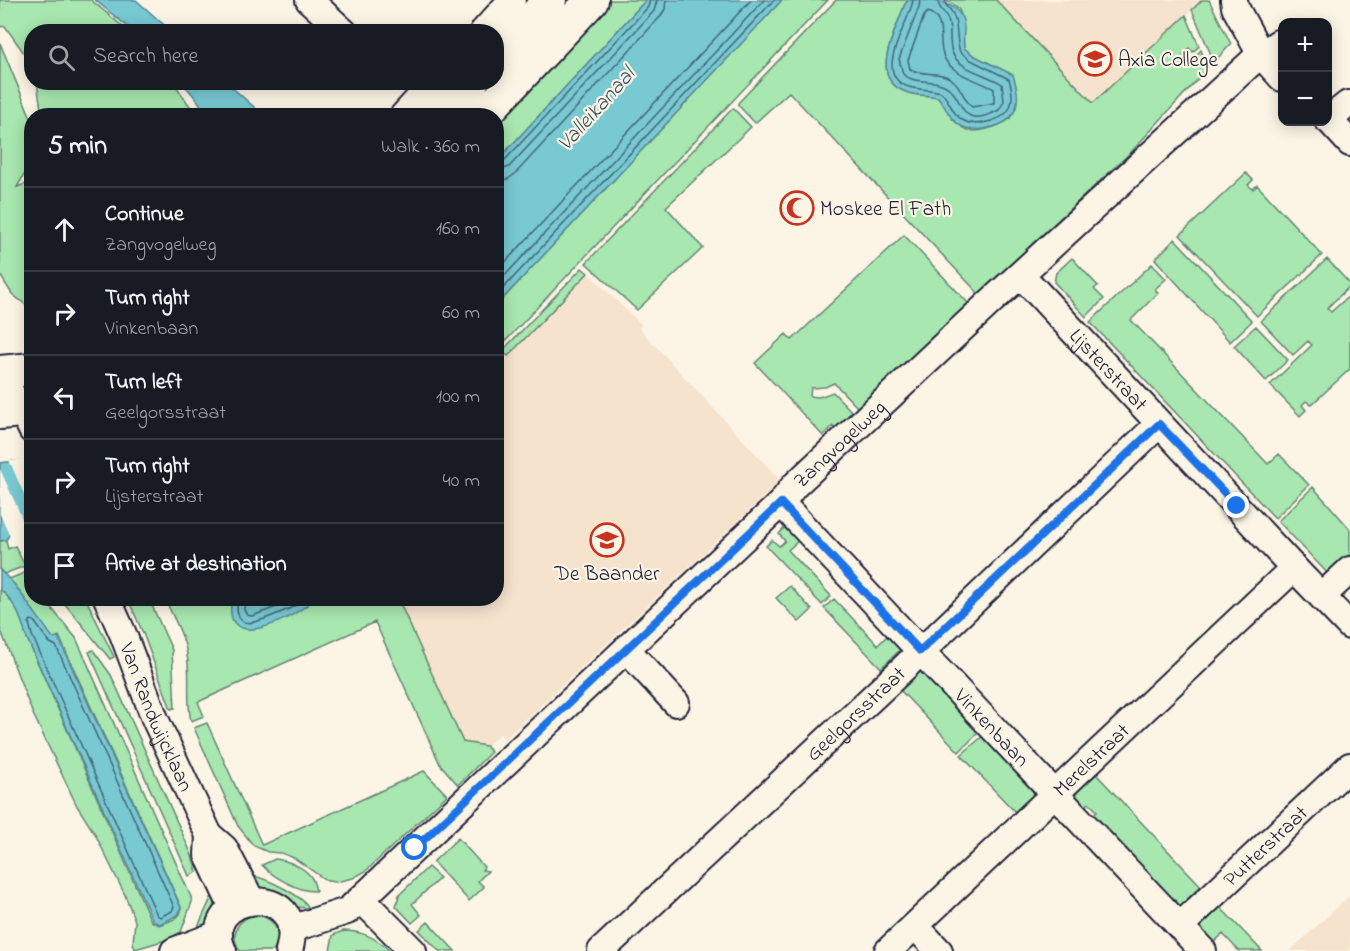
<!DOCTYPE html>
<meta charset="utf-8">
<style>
:root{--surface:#171b24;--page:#242831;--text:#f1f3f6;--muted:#9ea1a6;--line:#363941}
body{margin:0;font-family:"Indie Flower",sans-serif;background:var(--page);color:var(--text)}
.controls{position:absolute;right:18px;top:18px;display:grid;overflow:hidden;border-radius:12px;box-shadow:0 3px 15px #0003}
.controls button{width:54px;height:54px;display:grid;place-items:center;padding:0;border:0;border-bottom:2px solid var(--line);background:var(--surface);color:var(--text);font:30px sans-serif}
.stop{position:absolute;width:18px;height:18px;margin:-14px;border:4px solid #1a73e8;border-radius:50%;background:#fff}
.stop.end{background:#1a73e8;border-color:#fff;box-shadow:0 2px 6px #0008}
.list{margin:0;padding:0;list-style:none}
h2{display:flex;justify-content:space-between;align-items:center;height:78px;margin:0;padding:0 24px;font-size:26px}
h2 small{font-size:20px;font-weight:400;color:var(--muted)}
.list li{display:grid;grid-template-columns:39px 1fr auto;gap:18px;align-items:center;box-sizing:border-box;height:84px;padding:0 24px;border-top:2px solid var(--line)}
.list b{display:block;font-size:22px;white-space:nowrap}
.list p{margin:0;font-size:20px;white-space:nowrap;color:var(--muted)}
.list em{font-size:20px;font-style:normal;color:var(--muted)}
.icon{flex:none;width:33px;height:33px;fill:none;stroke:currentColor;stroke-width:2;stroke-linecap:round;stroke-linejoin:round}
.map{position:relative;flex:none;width:1350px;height:951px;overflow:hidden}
.search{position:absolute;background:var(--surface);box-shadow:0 3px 15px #0003;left:24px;top:24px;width:480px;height:66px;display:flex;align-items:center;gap:15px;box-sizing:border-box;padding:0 21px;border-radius:24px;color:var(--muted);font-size:22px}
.panel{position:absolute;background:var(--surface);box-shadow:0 3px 15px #0003;left:24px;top:108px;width:480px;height:498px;border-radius:24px}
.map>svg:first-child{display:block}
.built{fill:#f6e3ce}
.green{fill:#a8e7af;stroke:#658475;stroke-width:1.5}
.water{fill:#78c9d2;stroke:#568696;stroke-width:1.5}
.pier{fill:#fcf5e5}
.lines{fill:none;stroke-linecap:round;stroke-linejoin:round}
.shore{stroke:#446577;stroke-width:1.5}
.minor-casing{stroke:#22223b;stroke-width:30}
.major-casing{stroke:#22223b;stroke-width:36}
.minor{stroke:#fcf5e5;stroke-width:26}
.major{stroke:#fcf5e5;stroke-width:32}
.route{stroke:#1a73e8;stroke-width:8}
.labels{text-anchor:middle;stroke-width:4.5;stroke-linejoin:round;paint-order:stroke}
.poi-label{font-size:21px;fill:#22223b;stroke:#fcf5e5;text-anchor:start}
.street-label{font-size:21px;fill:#22223b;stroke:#fcf5e5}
.water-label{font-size:22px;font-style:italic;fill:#3c5468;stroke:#fcf5e5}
</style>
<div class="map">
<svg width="1350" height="951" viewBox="0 0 1350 951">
<rect width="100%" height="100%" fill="#fcf5e5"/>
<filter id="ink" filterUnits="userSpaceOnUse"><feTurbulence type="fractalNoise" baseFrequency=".0167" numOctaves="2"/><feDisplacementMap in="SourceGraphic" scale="12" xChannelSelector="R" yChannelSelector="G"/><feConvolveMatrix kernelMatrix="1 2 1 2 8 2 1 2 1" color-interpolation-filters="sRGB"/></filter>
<g filter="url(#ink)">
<!-- built -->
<path class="built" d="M 996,0 L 1202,0 L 1093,103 Z
M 588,273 L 642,325 L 639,328 L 781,481 L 505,739 L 500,734 L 486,746 L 463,743 L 398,599 L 496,598 L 497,368 Z
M 1350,895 L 1350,951 L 1290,951 Z"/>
<!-- green -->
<path class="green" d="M 0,0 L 91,0 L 128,31 L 32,32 L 31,63 L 5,26 L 0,27 Z
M 603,0 L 646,0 L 497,161 L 496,116 Z
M 782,0 L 828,0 L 497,350 L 497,305 Z
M 836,0 L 908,0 L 904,6 C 896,32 867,78 906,92 C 916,96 927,95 938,97 C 945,105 955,122 963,128 C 975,136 1000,126 1010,119 L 1013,75 L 973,55 L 964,48 C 961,24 969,1 936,0 L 996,0 L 1093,103 L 1186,15 L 1199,46 L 1193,52 L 1189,48 L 1183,55 L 1193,65 L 1199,58 L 1196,55 L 1201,50 L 1208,68 L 1132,151 L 979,294 L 789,92 L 755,123 L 738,105 L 738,103 Z
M 1202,0 L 1209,0 L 1231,44 L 1214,62 L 1192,10 Z
M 0,43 L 31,118 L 30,165 L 17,187 L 31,182 L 31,309 L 12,294 L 0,275 Z
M 37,83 L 174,83 L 196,115 L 42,115 Z
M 733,108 L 751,127 L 666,207 L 703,248 L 637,310 L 586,263 Z
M 1246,173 L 1253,180 L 1248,185 L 1253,189 L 1257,185 L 1322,255 L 1257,316 L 1180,235 Z
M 904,235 L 969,304 L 858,408 L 834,383 L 825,387 L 811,388 L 810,396 L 819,397 L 833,392 L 853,413 L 836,429 L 833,426 L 823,436 L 755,363 L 786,334 L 792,340 Z
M 1175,239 L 1252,321 L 1230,342 L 1155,259 Z
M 1072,258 L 1098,286 L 1094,289 L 1104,299 L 1086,317 L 1054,282 L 1056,273 Z
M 1327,259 L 1350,284 L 1350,286 L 1327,308 L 1331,312 L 1350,295 L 1350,369 L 1311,405 L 1306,401 L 1302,405 L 1306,410 L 1300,416 L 1270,385 L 1312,345 L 1308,341 L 1293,355 L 1261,321 Z
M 1152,264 L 1166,279 L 1155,289 L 1158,293 L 1131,320 L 1268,464 L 1279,454 L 1309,485 L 1275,518 L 1090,322 Z
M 582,268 L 588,273 L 508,356 L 505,354 L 505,348 Z
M 1256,326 L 1288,360 L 1266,381 L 1234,346 Z
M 1313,487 L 1350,529 L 1350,559 L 1331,577 L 1278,521 Z
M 786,526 L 799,540 L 788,550 L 831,596 L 822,605 L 766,546 L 772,540 L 779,546 L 785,541 L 779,534 Z
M 6,540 L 8,549 L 15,546 L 25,566 L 4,574 L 0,570 L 0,541 Z
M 27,572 L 31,579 L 32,598 L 44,599 L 76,638 L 191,897 L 192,902 L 181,932 L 166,940 L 135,949 L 133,943 L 135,921 L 125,895 L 95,834 L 77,806 L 32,712 L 0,628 L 0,589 C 15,602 21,617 26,636 L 151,921 L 159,925 C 168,921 183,919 181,907 L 59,636 L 53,639 L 9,579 Z
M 790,586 L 812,610 L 799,622 L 776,598 Z
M 61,599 L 86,599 L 114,657 L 110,659 Z
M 128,599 L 149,599 L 172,650 L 175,708 L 171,709 L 143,633 Z
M 165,599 L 398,599 L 463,742 L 486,746 L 491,752 L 458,785 L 440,764 L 375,622 L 198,702 L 204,716 L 191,721 C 186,699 191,677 187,655 C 184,635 173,617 165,599 Z
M 834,599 L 878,645 L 887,636 L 891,636 L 903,647 L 881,668 L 824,608 Z
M 93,650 L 111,675 L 191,853 L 197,872 L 189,876 L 89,652 Z
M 919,671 L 925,672 L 981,730 L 959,752 L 900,690 Z
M 207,723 L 262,845 L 424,771 L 447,795 L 366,871 L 353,878 L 336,882 L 327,881 L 294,858 L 281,853 L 268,852 L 254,846 L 238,826 L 194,728 Z
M 985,734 L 1033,790 L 1034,795 L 1015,812 L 961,755 Z
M 1096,774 L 1201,886 L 1179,907 L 1174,905 L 1090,818 L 1097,811 L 1089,803 L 1082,809 L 1074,795 Z
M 458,838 L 484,867 L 482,870 L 488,871 L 478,881 L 484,887 L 469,901 L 433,862 Z
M 275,859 C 287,860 304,867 311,877 C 314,881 315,887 316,891 C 299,892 273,877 262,865 Z
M 428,867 L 440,878 L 412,904 L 421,915 L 412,923 L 396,906 L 399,895 Z
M 253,876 C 266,878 303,896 309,908 L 295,907 L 262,890 L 258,887 Z
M 213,894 L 219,905 L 211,923 L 195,933 Z
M 1220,907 L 1262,951 L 1239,951 L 1223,934 L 1213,943 L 1210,944 L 1200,932 L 1199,927 Z
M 256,915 C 275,917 284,934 273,951 L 240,951 C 229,935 237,918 256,915 Z
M 428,922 L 455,951 L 439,951 L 419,930 Z
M 343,931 C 363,931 376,938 390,951 L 330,951 L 333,935 Z"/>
<!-- water -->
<path class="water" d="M 95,0 L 136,0 L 171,31 L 133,31 Z
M 646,0 L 782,0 L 497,305 L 497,161 Z
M 908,0 C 933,0 963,0 964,28 C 964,35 963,41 964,48 L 973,55 L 1013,75 C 1022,101 1019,122 988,128 C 979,130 969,131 961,126 C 949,119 946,107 938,97 C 927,95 916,96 906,92 C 867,78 896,32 904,6 Z
M 183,83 L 227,83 L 263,115 L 206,115 L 198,101 Z
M 31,459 L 31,531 L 9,535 L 6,540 L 0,541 L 0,463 Z
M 0,570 L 15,585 L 53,638 L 58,637 L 181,908 L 178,915 L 160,924 L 153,921 L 26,636 C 21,617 15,602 0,589 Z
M 232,599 L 232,598 L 314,599 C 296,618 220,656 232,599 Z"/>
<!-- pier -->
<path class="pier" d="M 31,457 L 32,457 L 31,510 L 9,460 L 12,461 Z
M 0,469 L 18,509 L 29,535 L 11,538 L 0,514 Z"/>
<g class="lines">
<!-- shore -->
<path class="shore" d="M 913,0 C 910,23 870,75 909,87 C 919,90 930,89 941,92 C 950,100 952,115 964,121 C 971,125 980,124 987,122 C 1012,117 1016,102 1009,79 L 971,60 L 960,52 C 954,34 961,19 946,5 L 945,0
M 920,0 L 919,7 L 899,59 L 903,74 C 915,85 930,78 944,85 C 966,95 956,133 999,110 L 1004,101 L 1002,84 C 988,74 958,70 952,52 C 948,41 952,30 948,20 C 945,11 938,10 938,0
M 928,12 C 949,21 935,45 946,61 C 957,76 978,80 994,89 L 994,103 L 972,107 C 962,98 961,83 948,77 C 936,71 921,76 910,69 L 908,60 L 924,16 Z
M 496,164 L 503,162 L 648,7 L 650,0
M 496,172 L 509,167 L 654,11 L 657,0
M 496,181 L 508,179 L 515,174 L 660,17 L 665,9 L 666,0
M 496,272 L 751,0
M 496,285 L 764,0
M 496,296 L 774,0
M 237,598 C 235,630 250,625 272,616 C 285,611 295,607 306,598
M 245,598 L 244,610 L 247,615 L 252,616 L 285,604 L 293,598
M 31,620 L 34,621 L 49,642 L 56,646 L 174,907 L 172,911 L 160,917 L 157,915 L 32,635 L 29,623 Z"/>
<!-- minor casing -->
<g class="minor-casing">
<g id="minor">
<path d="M 309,0 L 344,32"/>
<path d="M 1234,0 L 1235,7 L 1261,55 L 1282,78"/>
<path d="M 483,32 L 512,0"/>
<path d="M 403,116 L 434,82"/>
<path d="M 1328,119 L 1350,143"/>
<path d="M 1328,120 L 1348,104 L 1350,104"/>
<path id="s1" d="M 1021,275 L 1294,568 L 1350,626"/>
<path d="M 0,376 L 23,412 L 32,430"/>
<path id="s2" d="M 781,503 L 1203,951"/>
<path d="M 1322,596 L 1350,570"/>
<path id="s3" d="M 107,598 L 123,634 L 155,719 L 209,835 L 224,848 L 251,900"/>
<path d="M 627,650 L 676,703"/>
<path d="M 209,835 L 208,855 L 233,908"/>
<path d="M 361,899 L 413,951"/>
<path d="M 915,926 L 939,951"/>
<path id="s4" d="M 1180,926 L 1350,766"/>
<path id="s5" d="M 291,929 L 347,911 L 361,899 L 781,503 L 794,486 L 987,305 L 1254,60 L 1278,43"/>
<path d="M 174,951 L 219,934"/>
<path d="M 223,951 C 195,892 310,878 289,951"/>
<path id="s6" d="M 601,951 L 888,683 L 1159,424"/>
<path id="s7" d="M 888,951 L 1294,568"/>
</g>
</g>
<!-- major casing -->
<g class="major-casing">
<path id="major" d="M 496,56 L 550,0
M 440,116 L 472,82
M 483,116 L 592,0
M 0,372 L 32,369
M 0,413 L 32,410"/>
</g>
<!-- minor -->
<use href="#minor" class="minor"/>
<!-- major -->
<use href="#major" class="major"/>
</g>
</g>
<g class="lines" filter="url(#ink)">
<!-- route -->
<path class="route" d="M 415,848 L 781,503 L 920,651 L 1159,424 L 1237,506"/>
</g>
<!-- icons -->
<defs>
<g id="school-ring" transform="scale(1.725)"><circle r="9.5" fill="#fcf5e5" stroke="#c8321e" stroke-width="1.5"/><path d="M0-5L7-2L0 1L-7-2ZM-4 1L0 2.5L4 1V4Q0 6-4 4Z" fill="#c8321e"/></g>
<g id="mosque-ring" transform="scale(1.725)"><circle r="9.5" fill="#fcf5e5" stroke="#c8321e" stroke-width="1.5"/><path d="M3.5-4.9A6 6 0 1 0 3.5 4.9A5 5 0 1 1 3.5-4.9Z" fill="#c8321e"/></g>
</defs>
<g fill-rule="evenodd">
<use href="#school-ring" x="1095" y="59"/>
<use href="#mosque-ring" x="797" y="208"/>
<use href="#school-ring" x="607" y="540"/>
</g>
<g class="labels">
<!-- poi labels -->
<g class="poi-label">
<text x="1118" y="66">Axia College</text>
<text x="820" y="215">Moskee El Fath</text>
<text x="607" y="580" text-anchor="middle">De Baander</text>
</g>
<!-- street labels -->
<g class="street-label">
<text dy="7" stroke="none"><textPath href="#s1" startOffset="129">Lijsterstraat</textPath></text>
<text dy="7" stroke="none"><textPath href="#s5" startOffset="738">Zangvogelweg</textPath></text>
<text dy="7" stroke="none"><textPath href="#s6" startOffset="348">Geelgorsstraat</textPath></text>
<text dy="7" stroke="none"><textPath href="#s3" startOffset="129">Van Randwijcklaan</textPath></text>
<text dy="7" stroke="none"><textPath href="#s2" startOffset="308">Vinkenbaan</textPath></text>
<text dy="7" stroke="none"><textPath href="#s7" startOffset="279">Merelstraat</textPath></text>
<text dy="7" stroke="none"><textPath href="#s4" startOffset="117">Putterstraat</textPath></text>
</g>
<!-- water labels -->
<g class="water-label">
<text transform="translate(595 108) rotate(-48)" y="8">Valleikanaal</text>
</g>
</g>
</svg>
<div class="controls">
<button>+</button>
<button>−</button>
</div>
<div class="stop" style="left:415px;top:848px"></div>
<div class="stop end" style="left:1237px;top:506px"></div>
<div class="search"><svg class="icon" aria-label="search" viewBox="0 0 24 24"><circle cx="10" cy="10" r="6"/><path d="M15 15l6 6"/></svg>Search here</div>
<section class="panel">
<h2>5 min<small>Walk · 360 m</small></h2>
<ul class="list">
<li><svg class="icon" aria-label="ahead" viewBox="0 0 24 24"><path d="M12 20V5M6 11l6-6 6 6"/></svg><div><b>Continue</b><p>Zangvogelweg</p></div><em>160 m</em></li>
<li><svg class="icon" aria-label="right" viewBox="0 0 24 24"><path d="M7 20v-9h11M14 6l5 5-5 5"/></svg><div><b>Turn right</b><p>Vinkenbaan</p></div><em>60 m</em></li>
<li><svg class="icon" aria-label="left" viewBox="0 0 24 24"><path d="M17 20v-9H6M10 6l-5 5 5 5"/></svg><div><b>Turn left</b><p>Geelgorsstraat</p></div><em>100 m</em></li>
<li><svg class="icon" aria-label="right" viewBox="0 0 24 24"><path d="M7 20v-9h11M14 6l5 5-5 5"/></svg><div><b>Turn right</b><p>Lijsterstraat</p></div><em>40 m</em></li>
<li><svg class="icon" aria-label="arrive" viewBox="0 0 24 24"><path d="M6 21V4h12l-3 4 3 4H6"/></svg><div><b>Arrive at destination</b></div></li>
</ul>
</section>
</div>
